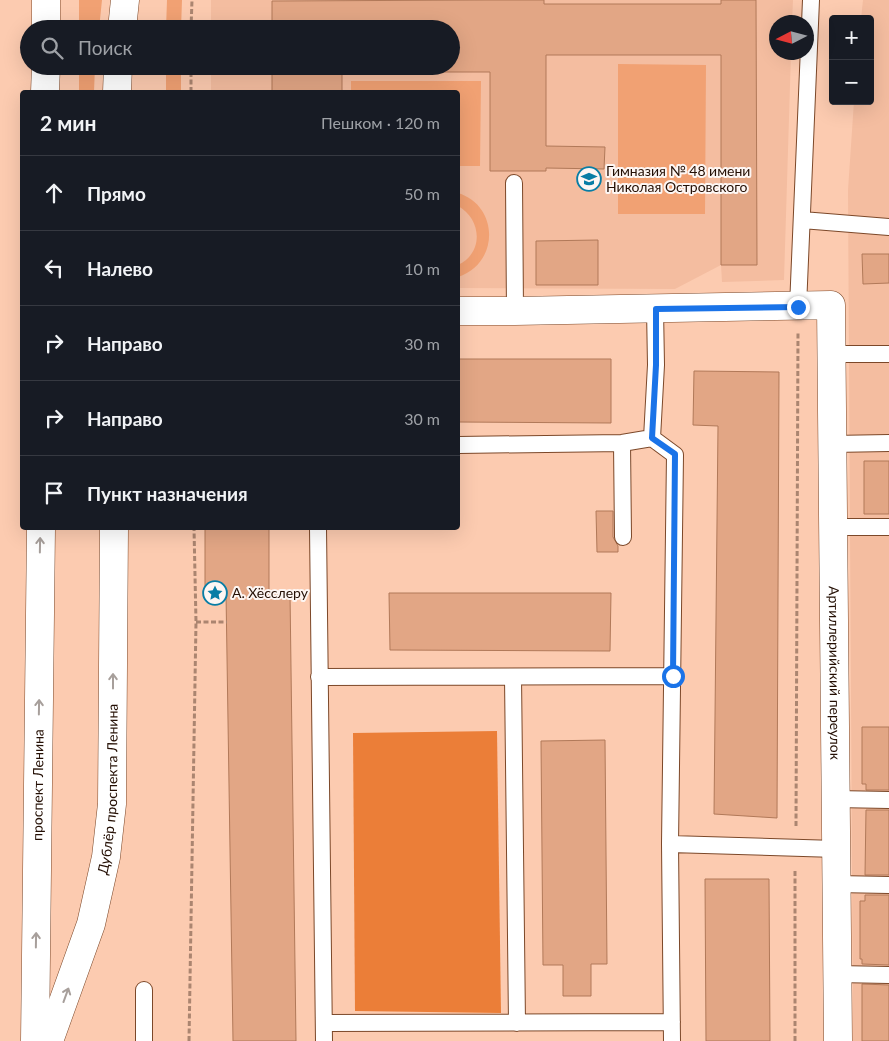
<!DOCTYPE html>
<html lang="ru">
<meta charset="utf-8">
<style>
:root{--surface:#171b24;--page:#20242c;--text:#f1f3f6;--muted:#9ea1a6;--line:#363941}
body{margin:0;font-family:Lato,sans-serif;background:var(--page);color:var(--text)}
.controls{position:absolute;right:15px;top:15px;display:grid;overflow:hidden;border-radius:5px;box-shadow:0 5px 20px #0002}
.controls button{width:45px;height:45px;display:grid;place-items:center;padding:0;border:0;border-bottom:1px solid var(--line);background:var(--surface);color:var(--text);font:25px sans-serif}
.compass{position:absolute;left:769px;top:15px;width:45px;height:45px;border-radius:50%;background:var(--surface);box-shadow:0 5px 20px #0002;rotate:264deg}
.stop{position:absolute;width:15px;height:15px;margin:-11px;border:4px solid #1a73e8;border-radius:50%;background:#fff}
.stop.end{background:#1a73e8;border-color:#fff;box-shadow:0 1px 5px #0008}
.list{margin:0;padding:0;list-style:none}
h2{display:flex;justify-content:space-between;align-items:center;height:65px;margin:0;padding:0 20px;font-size:21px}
h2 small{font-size:16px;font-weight:400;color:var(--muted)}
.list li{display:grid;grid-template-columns:32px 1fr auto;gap:15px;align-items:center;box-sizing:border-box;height:75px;padding:0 20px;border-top:1px solid var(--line)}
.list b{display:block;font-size:19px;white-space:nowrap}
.list em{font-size:16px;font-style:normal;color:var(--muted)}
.icon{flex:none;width:28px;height:28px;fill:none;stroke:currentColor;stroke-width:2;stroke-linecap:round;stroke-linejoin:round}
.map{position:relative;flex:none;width:889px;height:1041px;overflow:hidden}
.search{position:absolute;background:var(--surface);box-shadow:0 5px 20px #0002;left:20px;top:20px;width:440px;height:55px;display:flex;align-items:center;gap:12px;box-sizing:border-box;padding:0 18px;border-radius:28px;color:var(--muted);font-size:19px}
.panel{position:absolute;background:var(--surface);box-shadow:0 5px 20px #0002;left:20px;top:90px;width:440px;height:440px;border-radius:5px}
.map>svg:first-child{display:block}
.built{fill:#f4bda0}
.green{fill:#f1a173}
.forest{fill:#eb7e38}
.building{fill:#e2a685;stroke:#b17959}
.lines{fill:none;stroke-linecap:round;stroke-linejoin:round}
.lane-casing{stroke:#7c4829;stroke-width:18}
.street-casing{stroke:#7c4829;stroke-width:29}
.primary-casing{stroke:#7c4829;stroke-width:29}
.path{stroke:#ab8570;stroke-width:3;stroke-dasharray:5 2.5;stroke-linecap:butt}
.lane{stroke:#fff;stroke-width:16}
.street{stroke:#fff;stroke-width:28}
.primary{stroke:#fff;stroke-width:28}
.oneway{stroke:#a79f9b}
.route{stroke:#1a73e8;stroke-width:6}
.labels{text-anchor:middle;stroke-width:4;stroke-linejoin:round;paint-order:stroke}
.poi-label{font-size:14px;fill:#240f04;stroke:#fdf6f3;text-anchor:start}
.street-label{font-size:14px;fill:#240f04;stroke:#fdf6f3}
</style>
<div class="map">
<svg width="889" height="1041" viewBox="0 0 889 1041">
<rect width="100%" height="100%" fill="#fccbb0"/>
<!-- built -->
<path class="built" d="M 211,0 L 793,0 L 792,22 L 776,22 L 776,52 L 791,53 L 784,280 L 722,282 L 721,265 L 675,289 L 458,288 L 458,92 L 211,92 L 211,66 L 451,66 L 451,29 L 211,29 Z
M 863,0 L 889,0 L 889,1041 L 853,1041 L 848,190 L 854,101 L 870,101 L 870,19 L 861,19 Z"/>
<!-- green -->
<path class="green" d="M 79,0 L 102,0 L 99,29 L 79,29 Z
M 167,0 L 182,0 L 181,29 L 166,29 Z
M 618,64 L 706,65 L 705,214 L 618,214 Z
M 79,66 L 95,66 L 94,92 L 79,92 Z
M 166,66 L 181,66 L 181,92 L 166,92 Z
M 351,81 L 481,81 L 480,166 L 458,166 L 458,92 L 351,92 Z
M 458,193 C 500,206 499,264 458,277 L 458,265 C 484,253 482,219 458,206 Z"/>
<!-- forest -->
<path class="forest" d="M 497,731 L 501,1013 L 355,1011 L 353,733 Z"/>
<!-- building -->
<path class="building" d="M 486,0 L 544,0 L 544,4 L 721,4 L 721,0 L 756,0 L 757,265 L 721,265 L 721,55 L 546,55 L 546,146 L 605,147 L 604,169 L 546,168 L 546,171 L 490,171 L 490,72 L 342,72 L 342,92 L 272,92 L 272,66 L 451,66 L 451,29 L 272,29 L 272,1 Z
M 598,240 L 598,285 L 536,285 L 536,241 Z
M 862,254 L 889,254 L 889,283 L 863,284 Z
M 458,359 L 611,359 L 611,423 L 458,422 Z
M 694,371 L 779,372 L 777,818 L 714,814 L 718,426 L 693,425 Z
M 864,461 L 889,461 L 889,514 L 864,514 Z
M 596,511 L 613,511 L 613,537 L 618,546 L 618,552 L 597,552 Z
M 205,528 L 269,528 L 269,593 L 290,593 L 296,1041 L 233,1041 L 226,593 L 205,593 Z
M 389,593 L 611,593 L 610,651 L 390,650 Z
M 862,727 L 889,727 L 889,790 L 866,790 L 866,784 L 862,784 Z
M 605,740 L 607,964 L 591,964 L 591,996 L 563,996 L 563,965 L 543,965 L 541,741 Z
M 866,810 L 889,810 L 889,875 L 865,875 Z
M 705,879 L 769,879 L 770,1041 L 706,1041 Z
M 865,895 L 889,895 L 889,965 L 862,964 L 862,959 L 860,959 L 860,901 L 865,901 Z
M 862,984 L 889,985 L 889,1041 L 862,1041 Z"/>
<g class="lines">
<!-- lane casing -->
<g class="lane-casing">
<path id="lane" d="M 514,183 L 515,311
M 802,220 L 889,227
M 798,307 L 811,0
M 831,354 L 889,354
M 652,438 L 656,365 L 655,309
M 622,443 L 623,537
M 832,444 L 889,443
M 458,445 L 622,443 L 652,438 L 675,455 L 670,844 L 672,1041
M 833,527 L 889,527
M 318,528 L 324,1041
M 319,677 L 673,676
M 513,677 L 517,1023
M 835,799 L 889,800
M 670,844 L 836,849
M 836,884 L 889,885
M 837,974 L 889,975
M 144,990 L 144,1041
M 324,1023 L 672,1022"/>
</g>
<!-- street casing -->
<g class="street-casing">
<g id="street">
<path id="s1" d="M 458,311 L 515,311 L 831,305 L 838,1041"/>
</g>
</g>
<!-- primary casing -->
<g class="primary-casing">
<g id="primary">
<path d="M 46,29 L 46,0"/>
<path d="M 122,29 L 125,0"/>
<path d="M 45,92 L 46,66"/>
<path d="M 117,92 L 118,66"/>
<path id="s2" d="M 35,1041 L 41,528"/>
<path id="s3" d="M 49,1041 L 91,924 L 106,857 L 112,804 L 114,528"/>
</g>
</g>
<!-- path -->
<path class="path" d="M 191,29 L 192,0
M 191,92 L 191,66
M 196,622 L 227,622
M 796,826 L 798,332
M 189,1041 L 196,622 L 194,528
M 795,1041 L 795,870"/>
<!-- lane -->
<use href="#lane" class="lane"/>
<!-- street -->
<use href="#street" class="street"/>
<!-- primary -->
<use href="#primary" class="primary"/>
</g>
<!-- one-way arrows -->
<defs><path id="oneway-shaft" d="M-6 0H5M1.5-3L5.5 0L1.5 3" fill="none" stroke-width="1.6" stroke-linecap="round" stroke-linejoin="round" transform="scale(1.25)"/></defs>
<g class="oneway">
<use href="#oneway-shaft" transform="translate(40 545) rotate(-89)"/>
<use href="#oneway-shaft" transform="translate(113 681) rotate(-90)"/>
<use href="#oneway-shaft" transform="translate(39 707) rotate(-89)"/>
<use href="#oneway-shaft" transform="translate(36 940) rotate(-89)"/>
<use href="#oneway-shaft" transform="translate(66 995) rotate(-70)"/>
</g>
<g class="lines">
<!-- route -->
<path class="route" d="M 673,676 L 675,454 L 652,438 L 656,365 L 656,309 L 798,307"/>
</g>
<!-- icons -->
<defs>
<g id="school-ring" transform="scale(1.25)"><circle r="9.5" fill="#fdf6f3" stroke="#087da5" stroke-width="1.5"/><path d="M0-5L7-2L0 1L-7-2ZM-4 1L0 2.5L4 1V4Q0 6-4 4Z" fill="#087da5"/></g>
<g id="sight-ring" transform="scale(1.25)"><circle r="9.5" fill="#fdf6f3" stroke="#087da5" stroke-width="1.5"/><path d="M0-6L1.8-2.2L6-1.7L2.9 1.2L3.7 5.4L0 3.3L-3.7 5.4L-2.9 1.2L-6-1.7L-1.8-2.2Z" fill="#087da5"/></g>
</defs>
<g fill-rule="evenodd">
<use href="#school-ring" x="589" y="179"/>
<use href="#sight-ring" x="215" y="593"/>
</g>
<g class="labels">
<!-- poi labels -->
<g class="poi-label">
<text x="606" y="176">Гимназия № 48 имени<tspan x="606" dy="16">Николая Островского</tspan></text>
<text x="232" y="598">А. Хёсслеру</text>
</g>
<!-- street labels -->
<g class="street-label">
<text dy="5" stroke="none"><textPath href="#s1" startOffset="741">Артиллерийский переулок</textPath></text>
<text dy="5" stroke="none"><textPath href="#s2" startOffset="256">проспект Ленина</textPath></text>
<text dy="5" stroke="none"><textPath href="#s3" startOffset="261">Дублёр проспекта Ленина</textPath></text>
</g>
</g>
</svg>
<div class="controls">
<button>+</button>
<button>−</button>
</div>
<svg class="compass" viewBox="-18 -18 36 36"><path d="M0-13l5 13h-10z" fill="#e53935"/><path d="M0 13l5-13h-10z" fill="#9ea1a6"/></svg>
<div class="stop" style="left:673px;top:676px"></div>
<div class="stop end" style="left:798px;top:307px"></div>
<div class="search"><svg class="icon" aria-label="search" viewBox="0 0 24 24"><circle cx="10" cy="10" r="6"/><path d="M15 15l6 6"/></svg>Поиск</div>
<section class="panel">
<h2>2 мин<small>Пешком · 120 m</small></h2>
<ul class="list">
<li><svg class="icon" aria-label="ahead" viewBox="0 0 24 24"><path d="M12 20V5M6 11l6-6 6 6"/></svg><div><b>Прямо</b></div><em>50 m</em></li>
<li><svg class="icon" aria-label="left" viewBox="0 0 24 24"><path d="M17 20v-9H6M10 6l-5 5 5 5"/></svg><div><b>Налево</b></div><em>10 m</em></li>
<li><svg class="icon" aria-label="right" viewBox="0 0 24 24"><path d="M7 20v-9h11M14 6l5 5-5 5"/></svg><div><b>Направо</b></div><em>30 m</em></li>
<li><svg class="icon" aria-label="right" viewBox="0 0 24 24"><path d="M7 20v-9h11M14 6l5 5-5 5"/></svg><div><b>Направо</b></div><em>30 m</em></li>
<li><svg class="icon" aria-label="arrive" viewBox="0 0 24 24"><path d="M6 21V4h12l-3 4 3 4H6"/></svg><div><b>Пункт назначения</b></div></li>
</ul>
</section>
</div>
